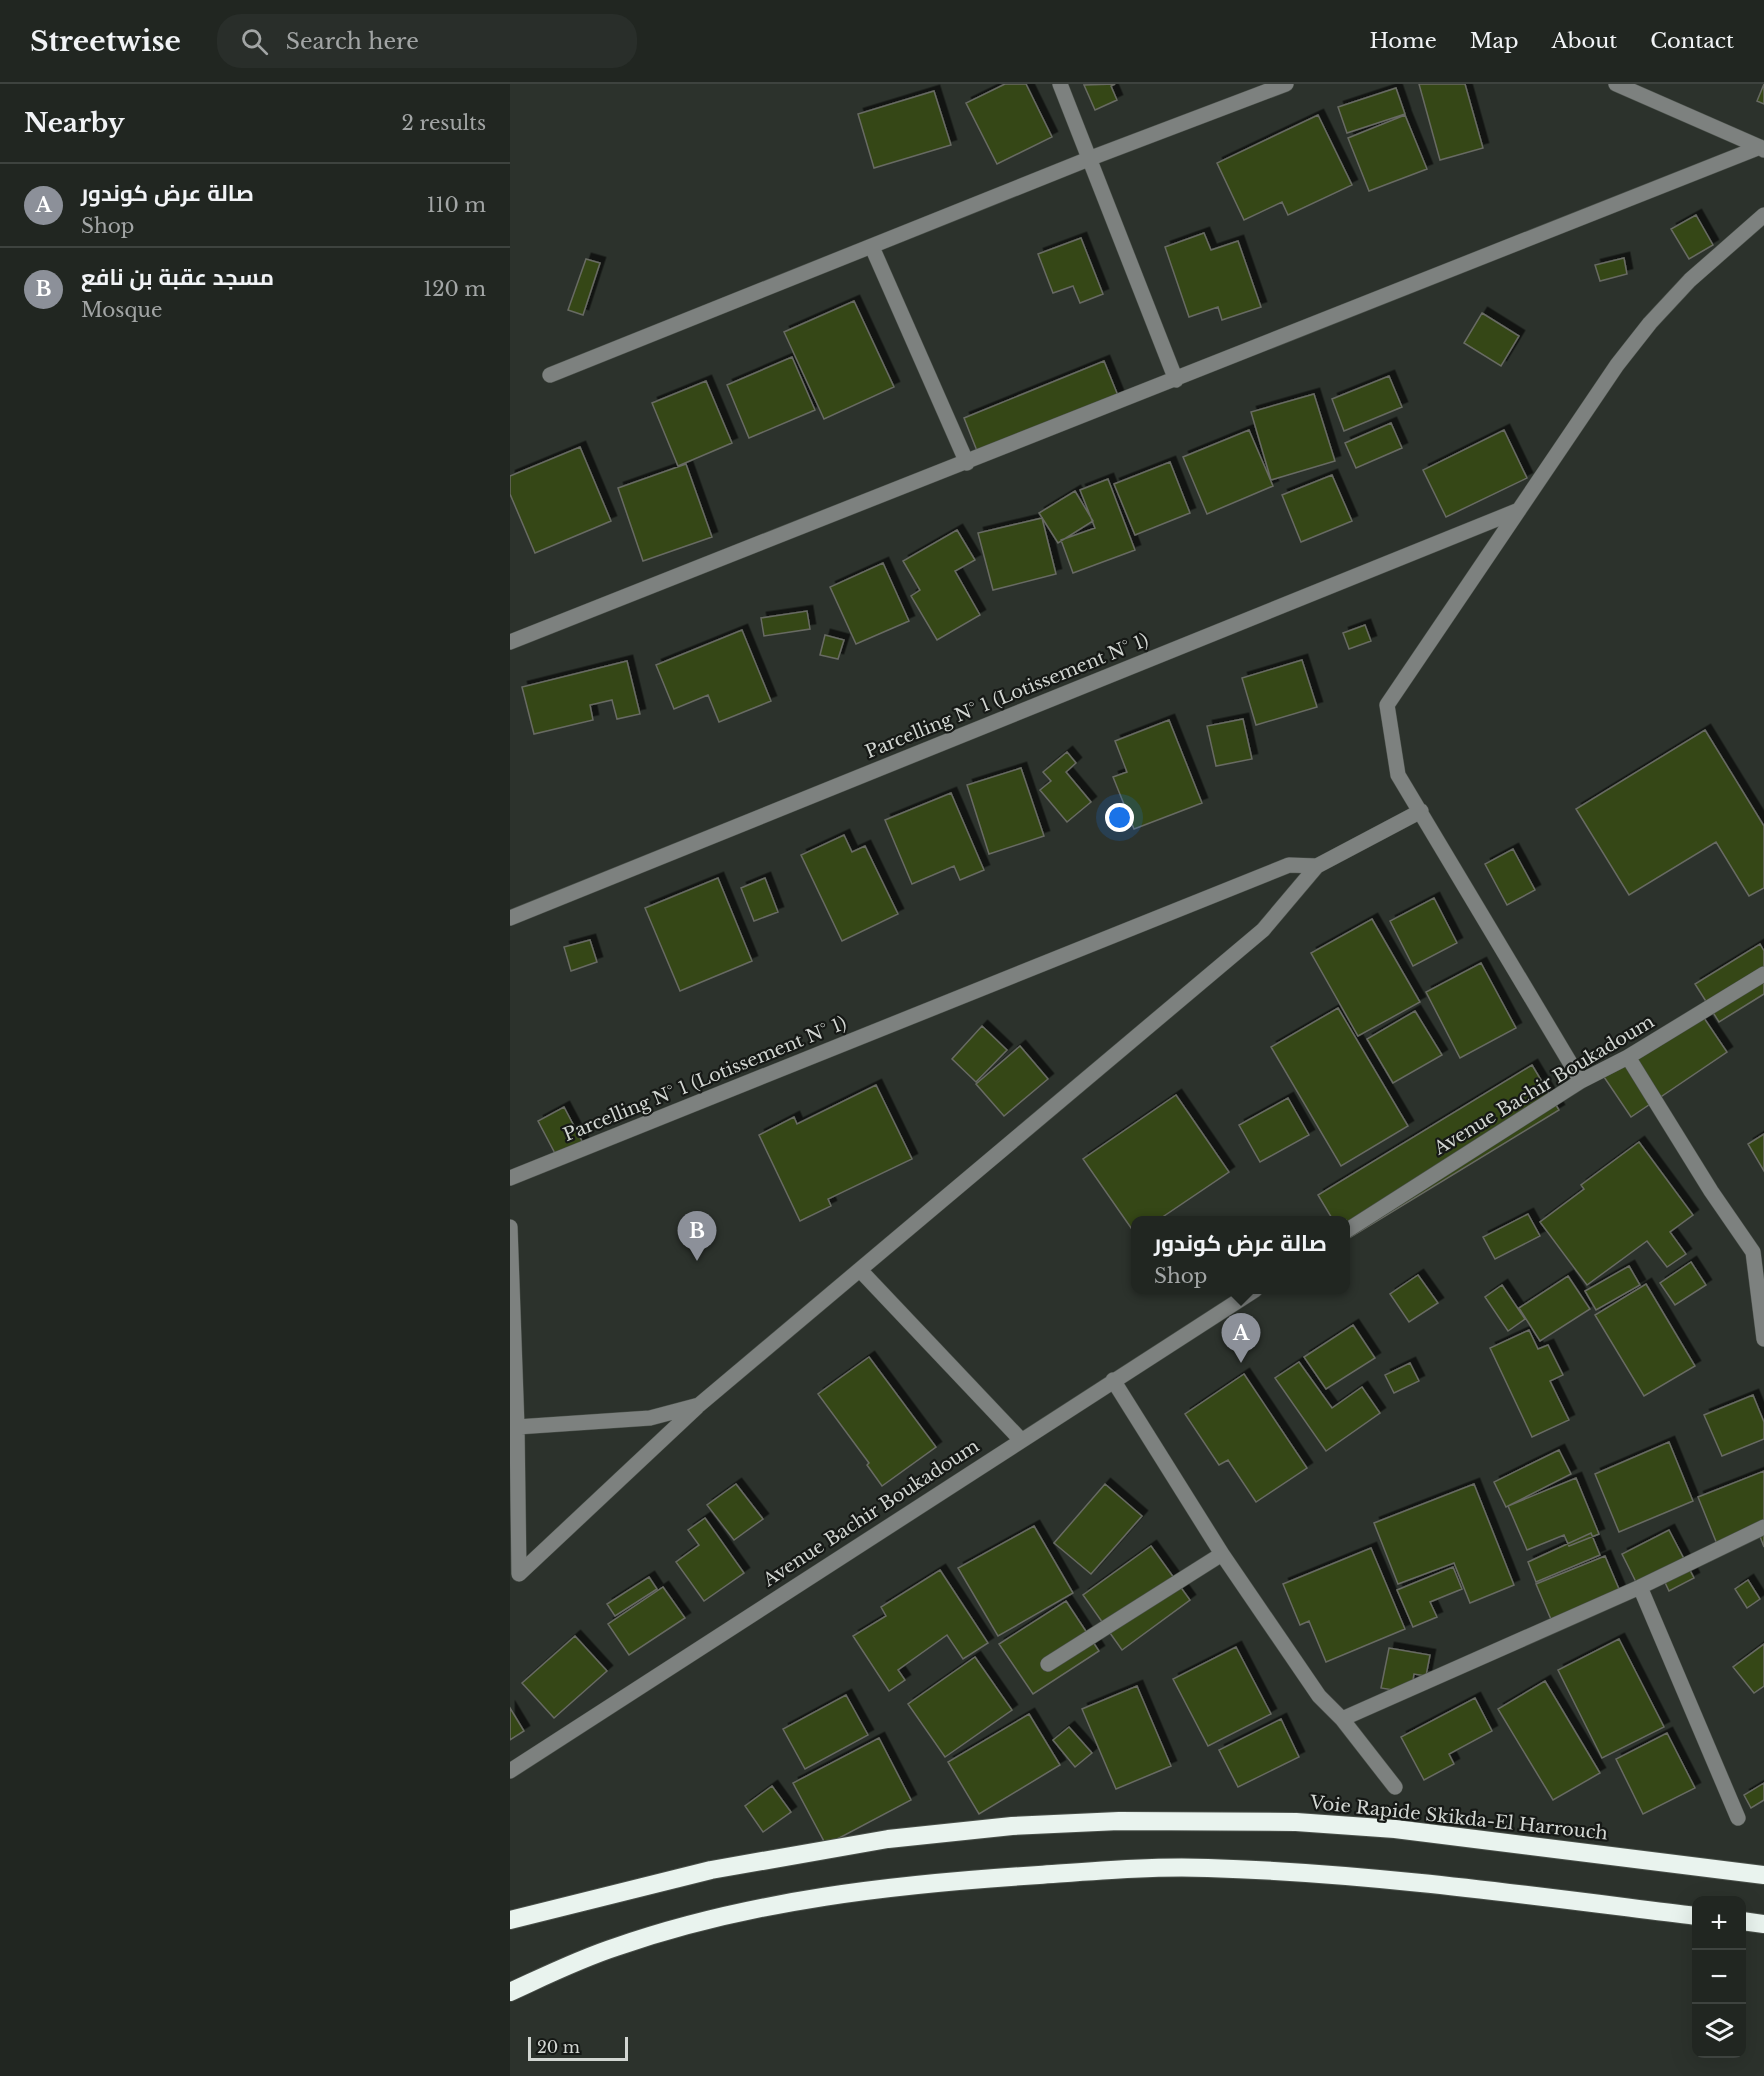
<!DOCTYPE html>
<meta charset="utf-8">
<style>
:root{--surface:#212621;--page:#292e2a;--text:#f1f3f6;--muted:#a2a5a5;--line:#3e433f;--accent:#8c9099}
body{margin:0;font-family:"Libre Baskerville",Cairo,serif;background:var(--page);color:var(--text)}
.controls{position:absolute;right:18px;bottom:18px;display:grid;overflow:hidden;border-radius:12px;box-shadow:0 6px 24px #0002}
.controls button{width:54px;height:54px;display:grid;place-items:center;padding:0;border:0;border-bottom:2px solid var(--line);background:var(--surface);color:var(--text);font:30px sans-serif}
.scale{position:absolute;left:18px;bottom:15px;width:100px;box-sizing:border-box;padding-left:6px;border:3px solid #d2d6d2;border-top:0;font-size:16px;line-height:21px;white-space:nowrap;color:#d2d6d2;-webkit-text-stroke:4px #161916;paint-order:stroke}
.you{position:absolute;left:610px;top:734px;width:21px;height:21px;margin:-15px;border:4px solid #fff;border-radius:50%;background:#1a73e8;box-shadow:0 0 0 9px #1a73e833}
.badge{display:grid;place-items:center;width:39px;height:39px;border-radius:50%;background:var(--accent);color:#fff;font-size:20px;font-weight:700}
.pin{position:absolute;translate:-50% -50px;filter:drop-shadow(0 2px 3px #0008)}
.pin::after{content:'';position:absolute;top:32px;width:21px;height:18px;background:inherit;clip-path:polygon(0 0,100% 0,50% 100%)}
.popup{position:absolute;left:621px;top:1132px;width:219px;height:78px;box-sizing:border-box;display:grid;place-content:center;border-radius:12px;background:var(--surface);filter:drop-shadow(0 2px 4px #0005);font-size:20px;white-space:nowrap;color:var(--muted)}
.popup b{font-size:22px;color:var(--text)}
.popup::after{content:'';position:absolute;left:50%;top:100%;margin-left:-12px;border:12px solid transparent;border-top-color:var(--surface)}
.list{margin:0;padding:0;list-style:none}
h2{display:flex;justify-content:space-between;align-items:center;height:78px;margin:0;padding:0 24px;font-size:26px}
h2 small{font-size:20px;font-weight:400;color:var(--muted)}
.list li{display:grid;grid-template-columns:39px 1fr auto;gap:18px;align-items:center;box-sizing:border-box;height:84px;padding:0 24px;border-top:2px solid var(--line)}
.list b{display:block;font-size:22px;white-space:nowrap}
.list p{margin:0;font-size:20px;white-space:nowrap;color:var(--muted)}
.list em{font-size:20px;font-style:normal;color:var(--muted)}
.icon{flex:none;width:33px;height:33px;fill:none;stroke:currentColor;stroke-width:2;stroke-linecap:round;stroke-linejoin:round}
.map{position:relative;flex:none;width:1254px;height:1992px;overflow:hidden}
header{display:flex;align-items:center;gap:36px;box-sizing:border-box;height:84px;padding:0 30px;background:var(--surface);border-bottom:2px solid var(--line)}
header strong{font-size:28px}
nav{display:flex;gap:33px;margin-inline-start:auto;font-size:21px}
.search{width:420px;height:54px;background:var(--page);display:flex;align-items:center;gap:15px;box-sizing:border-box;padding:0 21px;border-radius:24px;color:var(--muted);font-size:22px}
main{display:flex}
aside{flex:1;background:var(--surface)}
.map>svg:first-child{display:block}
.building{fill:#364717;stroke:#686b63;stroke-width:1.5;filter:url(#shadow)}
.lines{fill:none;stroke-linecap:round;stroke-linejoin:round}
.minor-casing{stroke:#4a504a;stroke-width:16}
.highway-casing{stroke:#4a504a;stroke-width:20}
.minor{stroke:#7d817f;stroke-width:15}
.highway{stroke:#e9f3ee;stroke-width:18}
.labels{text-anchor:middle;stroke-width:4.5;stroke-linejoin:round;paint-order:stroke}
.street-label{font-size:18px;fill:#d2d6d2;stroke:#161916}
</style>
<header>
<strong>Streetwise</strong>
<div class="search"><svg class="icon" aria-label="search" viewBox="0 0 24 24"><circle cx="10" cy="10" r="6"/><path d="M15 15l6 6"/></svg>Search here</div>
<nav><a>Home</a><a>Map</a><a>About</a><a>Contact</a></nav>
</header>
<main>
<aside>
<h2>Nearby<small>2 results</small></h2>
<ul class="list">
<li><span class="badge">A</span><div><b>صالة عرض كوندور</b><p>Shop</p></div><em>110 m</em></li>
<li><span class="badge">B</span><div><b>مسجد عقبة بن نافع</b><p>Mosque</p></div><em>120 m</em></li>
</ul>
</aside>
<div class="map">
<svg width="1254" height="1992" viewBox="0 0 1254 1992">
<defs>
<filter id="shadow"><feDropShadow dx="5.5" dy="-5.5" stdDeviation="0" flood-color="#0009"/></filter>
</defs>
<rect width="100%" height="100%" fill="#2c322c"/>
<!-- building -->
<path class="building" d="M 495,0 L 516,0 L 542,53 L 487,80 L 456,19 Z
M 605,0 L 601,2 L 607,16 L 585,26 L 574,1 Z
M 909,0 L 955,0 L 973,64 L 930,76 Z
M 1254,0 L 1254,20 L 1247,17 Z
M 886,4 L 895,30 L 837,49 L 828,23 Z
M 424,7 L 441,61 L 364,84 L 348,30 Z
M 808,31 L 842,101 L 778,131 L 772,118 L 734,136 L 707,79 Z
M 895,31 L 917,85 L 859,107 L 838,54 Z
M 1186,131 L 1203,161 L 1179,175 L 1161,145 Z
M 694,149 L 701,166 L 728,157 L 751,223 L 712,236 L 708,223 L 679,233 L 655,163 Z
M 571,154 L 593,210 L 570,219 L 563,202 L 543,209 L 528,170 Z
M 1114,174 L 1117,190 L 1090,197 L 1085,181 Z
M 76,175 L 90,179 L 73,231 L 58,226 Z
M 344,217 L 384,303 L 314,335 L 274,248 Z
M 972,229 L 1009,252 L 991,282 L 954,259 Z
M 282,273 L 305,326 L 239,354 L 217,301 Z
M 594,277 L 611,319 L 471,377 L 454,334 Z
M 879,292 L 892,323 L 834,347 L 822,315 Z
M 196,297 L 222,359 L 168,382 L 142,319 Z
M 804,310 L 825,377 L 761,396 L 741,328 Z
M 881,339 L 892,364 L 846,384 L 835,359 Z
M 739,346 L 763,402 L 697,430 L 673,373 Z
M 994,346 L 1017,394 L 936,433 L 913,386 Z
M 70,363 L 101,437 L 25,469 L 0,410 L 0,392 Z
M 660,378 L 680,429 L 625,451 L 604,400 Z
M 176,380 L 202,453 L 133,477 L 108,404 Z
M 822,391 L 842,437 L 791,458 L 772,411 Z
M 598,395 L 625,466 L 563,489 L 551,456 L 585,444 L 570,406 Z
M 565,407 L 583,437 L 548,459 L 529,429 Z
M 532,434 L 546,490 L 483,506 L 468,449 Z
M 447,446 L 465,476 L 445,487 L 470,531 L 427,556 L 401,512 L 410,506 L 393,477 Z
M 373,479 L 399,537 L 346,560 L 320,503 Z
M 297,527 L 300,545 L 254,552 L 251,534 Z
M 855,541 L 861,557 L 839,565 L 833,549 Z
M 232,546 L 261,617 L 209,638 L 198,611 L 164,625 L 146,581 Z
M 315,551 L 334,556 L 328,575 L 310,571 Z
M 792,576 L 807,623 L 746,641 L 732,594 Z
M 117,577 L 130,630 L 107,635 L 102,616 L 80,621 L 83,636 L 24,650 L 12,603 Z
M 733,635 L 742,675 L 706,682 L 697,642 Z
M 659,636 L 692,719 L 624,745 L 603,693 L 617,688 L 605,657 Z
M 1195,646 L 1254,742 L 1254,804 L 1239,812 L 1206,758 L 1119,811 L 1066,725 Z
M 557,668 L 566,679 L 556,688 L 581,718 L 557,738 L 530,706 L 541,697 L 533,688 Z
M 511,684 L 534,752 L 479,770 L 457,701 Z
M 441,709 L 474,786 L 450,796 L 444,782 L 402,800 L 375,736 Z
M 334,751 L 342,768 L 355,762 L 388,830 L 332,857 L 291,771 Z
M 1003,765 L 1025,806 L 997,821 L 975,780 Z
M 208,794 L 242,877 L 170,907 L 135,824 Z
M 255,794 L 268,828 L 244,837 L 231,804 Z
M 924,814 L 947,859 L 903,882 L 880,837 Z
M 862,835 L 910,918 L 848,952 L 801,869 Z
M 80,856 L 87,878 L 61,887 L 54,863 Z
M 1250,860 L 1254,867 L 1254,910 L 1209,938 L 1185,900 Z
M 971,879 L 1006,944 L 950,974 L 916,908 Z
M 828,924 L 898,1042 L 831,1082 L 761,963 Z
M 905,927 L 932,971 L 883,999 L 857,955 Z
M 1190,928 L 1217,968 L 1121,1033 L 1094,993 Z
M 472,942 L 497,966 L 466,998 L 442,975 Z
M 510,962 L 538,995 L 494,1032 L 466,1000 Z
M 1022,981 L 1049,1026 L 836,1156 L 836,1136 L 823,1136 L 808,1111 Z
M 366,1001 L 402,1075 L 318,1115 L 321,1122 L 290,1137 L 249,1051 L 284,1033 L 287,1040 Z
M 666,1011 L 719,1088 L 648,1136 L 626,1136 L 626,1151 L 573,1075 Z
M 778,1014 L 799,1051 L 750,1078 L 729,1041 Z
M 54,1023 L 74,1061 L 48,1075 L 28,1037 Z
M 1254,1050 L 1254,1087 L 1238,1060 Z
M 1129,1058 L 1183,1131 L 1160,1148 L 1176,1170 L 1157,1183 L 1137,1157 L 1077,1201 L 1030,1138 L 1074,1105 L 1071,1101 Z
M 1018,1130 L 1030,1152 L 985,1175 L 973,1153 Z
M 1181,1178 L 1196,1201 L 1165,1221 L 1150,1199 Z
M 1119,1182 L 1130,1201 L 1086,1226 L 1075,1207 Z
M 908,1191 L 928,1219 L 899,1238 L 880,1210 Z
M 1058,1192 L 1080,1225 L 1030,1257 L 1009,1224 Z
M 1136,1200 L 1185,1282 L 1134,1312 L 1085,1231 Z
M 992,1201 L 1015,1235 L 998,1247 L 975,1213 Z
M 843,1241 L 865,1274 L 816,1305 L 794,1273 Z
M 1019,1246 L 1028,1265 L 1038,1261 L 1053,1291 L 1040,1297 L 1059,1336 L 1022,1353 L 980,1264 Z
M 359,1273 L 426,1363 L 372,1402 L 357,1381 L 359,1379 L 308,1310 Z
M 789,1278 L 822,1324 L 852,1303 L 870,1329 L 816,1367 L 765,1294 Z
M 900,1279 L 909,1297 L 884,1309 L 875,1291 Z
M 734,1290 L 797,1384 L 746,1418 L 718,1376 L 709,1381 L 675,1330 Z
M 1243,1311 L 1254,1338 L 1254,1355 L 1212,1372 L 1194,1331 Z
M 1159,1358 L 1183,1417 L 1109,1448 L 1085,1390 Z
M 1049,1366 L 1061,1390 L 996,1423 L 984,1398 Z
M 1254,1387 L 1254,1463 L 1249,1450 L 1209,1465 L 1188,1413 Z
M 1066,1394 L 1089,1450 L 1059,1462 L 1054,1451 L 1017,1466 L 998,1422 Z
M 226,1400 L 253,1435 L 224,1456 L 197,1421 Z
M 595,1400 L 632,1432 L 581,1490 L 544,1459 Z
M 964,1400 L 1004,1501 L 960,1519 L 944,1479 L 888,1500 L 864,1439 Z
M 195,1434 L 234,1489 L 194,1517 L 166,1478 L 189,1461 L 178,1446 Z
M 524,1442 L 563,1509 L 488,1552 L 448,1484 Z
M 1159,1446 L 1184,1494 L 1159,1507 L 1151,1490 L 1128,1502 L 1112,1470 Z
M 1081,1449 L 1090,1471 L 1026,1498 L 1018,1478 Z
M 641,1462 L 680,1516 L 612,1566 L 573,1511 Z
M 861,1464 L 895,1545 L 816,1578 L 799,1537 L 790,1541 L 773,1500 Z
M 1095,1472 L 1112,1512 L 1043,1540 L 1026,1500 Z
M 943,1483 L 952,1505 L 920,1518 L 927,1533 L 903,1543 L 887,1506 Z
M 430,1486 L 478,1559 L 453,1575 L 437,1551 L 388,1586 L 395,1596 L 379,1607 L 343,1552 L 376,1532 L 371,1523 Z
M 139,1493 L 147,1505 L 105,1532 L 97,1520 Z
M 1238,1496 L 1250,1515 L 1237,1524 L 1225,1505 Z
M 153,1503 L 175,1534 L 119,1571 L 98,1540 Z
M 556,1517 L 589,1567 L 523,1610 L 489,1560 Z
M 65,1552 L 97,1587 L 44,1634 L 12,1599 Z
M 1109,1555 L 1154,1643 L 1092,1674 L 1048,1586 Z
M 1254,1560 L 1254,1602 L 1244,1609 L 1223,1583 Z
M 726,1563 L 761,1630 L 698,1662 L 663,1595 Z
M 879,1564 L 920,1571 L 916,1592 L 904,1590 L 901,1609 L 871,1604 Z
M 465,1573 L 502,1626 L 435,1673 L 398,1620 Z
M 1035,1597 L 1090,1689 L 1043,1716 L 988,1625 Z
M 627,1602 L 661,1682 L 606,1705 L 572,1625 Z
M 336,1611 L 358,1651 L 295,1685 L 273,1645 Z
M 965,1614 L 982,1647 L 939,1670 L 944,1680 L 914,1696 L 891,1653 Z
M 0,1624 L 14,1647 L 0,1656 Z
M 519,1630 L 550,1681 L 469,1730 L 438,1678 Z
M 771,1635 L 789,1673 L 728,1703 L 709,1666 Z
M 559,1643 L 582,1669 L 565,1683 L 543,1656 Z
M 1157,1649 L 1185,1704 L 1133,1730 L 1106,1675 Z
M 369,1654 L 401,1716 L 316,1761 L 283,1699 Z
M 1254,1699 L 1254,1716 L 1241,1724 L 1234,1711 Z
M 262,1702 L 281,1728 L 253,1748 L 235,1722 Z"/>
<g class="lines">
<!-- minor casing -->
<g class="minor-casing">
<path id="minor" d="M 550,0 L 666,296
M 1106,0 L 1250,63
M 362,163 L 457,379
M 40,291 L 581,74 L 776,0
M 0,558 L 1250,63 L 1254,66
M 0,834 L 1009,426
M 1118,973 L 1201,1107 L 1243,1168 L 1254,1255
M 1071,997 L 888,691 L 877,621 L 1107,281 L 1140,239 L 1180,196 L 1254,131
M 0,1094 L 779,781 L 807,782
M 0,1143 L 7,1343 L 140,1334 L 189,1321 L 753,846 L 807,782 L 911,727
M 836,1147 L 1071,997 L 1118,973 L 1254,890
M 350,1186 L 511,1356
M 603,1296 L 712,1470 L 809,1612 L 832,1635
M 0,1343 L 7,1343 L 9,1490 L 187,1323
M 1130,1503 L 1228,1734
M 538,1580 L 712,1470
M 0,1687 L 745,1206
M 885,1703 L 832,1635 L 1130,1503 L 1254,1443"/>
</g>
<!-- highway casing -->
<g class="highway-casing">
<path id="highway" d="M 0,1836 L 201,1786 L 378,1755 L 502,1742 L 609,1737 L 786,1738 L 885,1745 L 1254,1791
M 1232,1837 L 1254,1840
M 0,1908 C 35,1892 69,1875 106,1863 C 241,1816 386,1800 529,1791 C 585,1787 642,1782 698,1784 C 862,1789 1024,1812 1186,1832"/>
</g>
<!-- minor -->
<use href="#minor" class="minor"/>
<!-- highway -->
<use href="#highway" class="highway"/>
</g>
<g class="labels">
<!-- street labels -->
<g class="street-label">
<text transform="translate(497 612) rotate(-22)" y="6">Parcelling N° 1 (Lotissement N° 1)</text>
<text transform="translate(195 995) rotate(-22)" y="6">Parcelling N° 1 (Lotissement N° 1)</text>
<text transform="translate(1034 1001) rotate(-31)" y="6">Avenue Bachir Boukadoum</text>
<text transform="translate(361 1429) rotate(-33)" y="6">Avenue Bachir Boukadoum</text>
<text transform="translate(949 1734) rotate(6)" y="6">Voie Rapide Skikda-El Harrouch</text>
</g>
</g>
</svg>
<div class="controls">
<button>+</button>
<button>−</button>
<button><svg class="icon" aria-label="layers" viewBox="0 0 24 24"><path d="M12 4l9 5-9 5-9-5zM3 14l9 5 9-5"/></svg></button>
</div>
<div class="scale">20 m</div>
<div class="you"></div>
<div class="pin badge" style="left:731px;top:1279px">A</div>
<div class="popup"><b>صالة عرض كوندور</b>Shop</div>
<div class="pin badge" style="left:187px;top:1177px">B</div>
</div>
</main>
